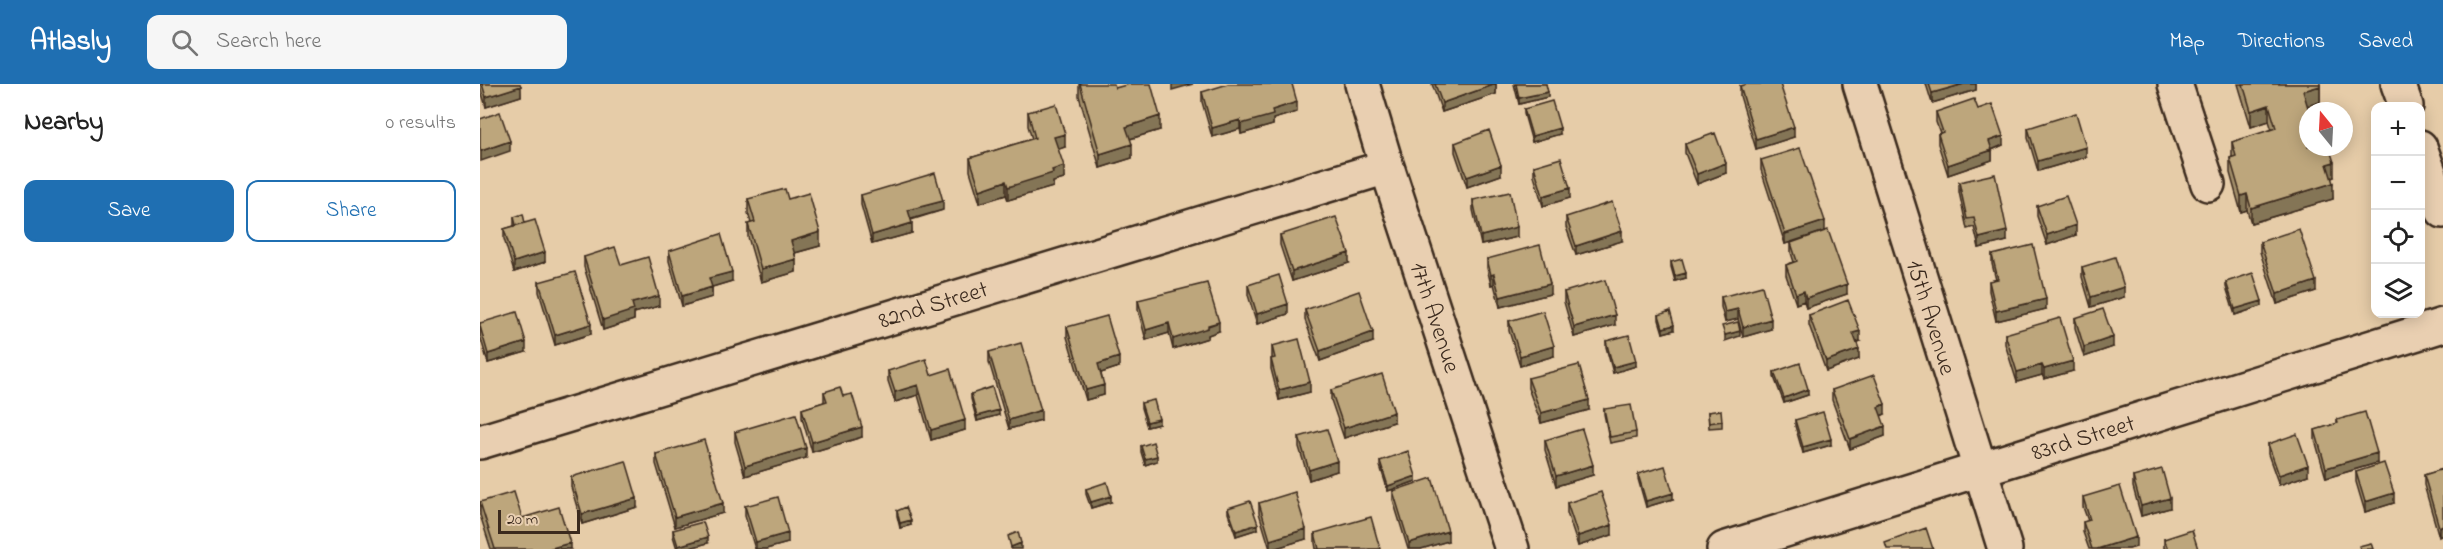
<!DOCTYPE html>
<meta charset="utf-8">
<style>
:root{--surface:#fff;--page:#f6f6f6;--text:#222;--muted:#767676;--line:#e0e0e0;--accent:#1f6fb2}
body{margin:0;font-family:"Indie Flower",sans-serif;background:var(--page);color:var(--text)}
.controls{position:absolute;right:18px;top:18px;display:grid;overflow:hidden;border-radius:12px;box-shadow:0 3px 15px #0003}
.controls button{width:54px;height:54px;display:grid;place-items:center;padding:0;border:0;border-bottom:2px solid var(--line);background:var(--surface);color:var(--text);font:30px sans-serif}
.compass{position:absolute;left:1819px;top:18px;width:54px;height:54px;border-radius:50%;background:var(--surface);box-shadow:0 3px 15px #0003;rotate:342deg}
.scale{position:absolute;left:18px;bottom:15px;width:82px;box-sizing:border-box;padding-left:6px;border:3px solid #3b2a1e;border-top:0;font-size:16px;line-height:21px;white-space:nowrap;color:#3b2a1e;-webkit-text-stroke:4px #e9cfb1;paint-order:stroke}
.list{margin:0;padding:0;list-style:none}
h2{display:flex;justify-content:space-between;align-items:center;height:78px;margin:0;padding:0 24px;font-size:26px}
h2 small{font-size:20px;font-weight:400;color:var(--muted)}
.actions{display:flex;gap:12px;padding:18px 24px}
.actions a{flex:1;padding:14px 0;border:2px solid var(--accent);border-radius:12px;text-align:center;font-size:21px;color:var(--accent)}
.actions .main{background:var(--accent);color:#fff}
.icon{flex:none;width:33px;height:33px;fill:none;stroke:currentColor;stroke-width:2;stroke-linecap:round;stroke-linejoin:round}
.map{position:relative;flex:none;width:1963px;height:465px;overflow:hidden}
header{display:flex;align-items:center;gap:36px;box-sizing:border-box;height:84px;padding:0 30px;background:var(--accent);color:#fff}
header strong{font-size:28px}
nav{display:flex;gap:33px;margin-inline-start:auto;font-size:21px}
.search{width:420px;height:54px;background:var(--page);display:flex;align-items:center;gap:15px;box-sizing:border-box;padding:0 21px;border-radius:12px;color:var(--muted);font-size:22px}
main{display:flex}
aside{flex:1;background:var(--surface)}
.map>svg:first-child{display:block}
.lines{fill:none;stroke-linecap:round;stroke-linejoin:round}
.minor-casing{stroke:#3b2a1e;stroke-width:38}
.minor{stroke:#e9cfb1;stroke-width:33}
.wall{fill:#a38f6b;stroke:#3b2a1e;stroke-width:1.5}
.shaded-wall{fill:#847457;stroke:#3b2a1e;stroke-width:1.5}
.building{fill:#bda67c;stroke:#3b2a1e;stroke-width:1.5}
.labels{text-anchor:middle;stroke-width:6;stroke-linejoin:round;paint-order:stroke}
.street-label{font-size:24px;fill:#3b2a1e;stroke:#e9cfb1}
</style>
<header>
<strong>Atlasly</strong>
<div class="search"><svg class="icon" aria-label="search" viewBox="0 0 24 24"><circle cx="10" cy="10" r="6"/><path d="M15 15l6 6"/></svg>Search here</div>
<nav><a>Map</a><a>Directions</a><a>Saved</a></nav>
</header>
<main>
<aside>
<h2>Nearby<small>0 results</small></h2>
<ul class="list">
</ul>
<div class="actions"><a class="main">Save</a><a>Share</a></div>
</aside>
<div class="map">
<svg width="1963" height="465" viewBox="0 0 1963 465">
<rect width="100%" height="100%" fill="#e6cca8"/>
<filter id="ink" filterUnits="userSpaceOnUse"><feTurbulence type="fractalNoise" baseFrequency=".0167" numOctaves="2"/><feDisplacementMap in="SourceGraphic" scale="12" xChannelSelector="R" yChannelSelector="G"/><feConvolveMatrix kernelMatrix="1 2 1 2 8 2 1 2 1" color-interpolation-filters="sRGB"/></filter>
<g filter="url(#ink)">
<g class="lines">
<!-- minor casing -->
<g class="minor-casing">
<path id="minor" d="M 882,0 L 907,83 L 1032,465
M 1380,0 L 1525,465
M 1695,0 L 1728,100
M 1918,0 L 1926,22
M 1940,63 L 1963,127
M 0,358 L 907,83
M 1244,465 L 1963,241"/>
</g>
<!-- minor -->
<use href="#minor" class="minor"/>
</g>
<!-- wall -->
<path class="wall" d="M 0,0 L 40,0 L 41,12 L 6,23 L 0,3 Z
M 599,0 L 635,4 L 680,46 L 650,55 L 652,74 L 620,84 L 599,12 Z
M 952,0 L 1016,0 L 1016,10 L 962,28 Z
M 1034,0 L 1066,0 L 1068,13 L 1039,20 Z
M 1446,0 L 1496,0 L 1496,6 L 1452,19 Z
M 1758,0 L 1840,0 L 1840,18 L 1827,21 L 1828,63 L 1854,93 L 1851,94 L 1853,115 L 1771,139 L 1767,126 L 1761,128 L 1750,89 L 1750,74 L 1752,73 L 1752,58 L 1792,46 L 1789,37 L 1771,43 Z
M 1260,2 L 1314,53 L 1276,65 L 1260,12 Z
M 722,8 L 817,28 L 793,35 L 793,41 L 761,50 L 760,45 L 732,53 L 722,18 Z
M 1044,25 L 1080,50 L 1052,58 L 1044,30 Z
M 1498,25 L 1523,61 L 1512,66 L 1512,76 L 1468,91 L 1458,60 L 1458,50 L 1460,49 L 1456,38 L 1456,28 Z
M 548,28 L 585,63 L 578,65 L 584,95 L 573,98 L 573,103 L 528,116 L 526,111 L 500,119 L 490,87 L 490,74 L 552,55 L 548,42 Z
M 1548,44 L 1606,73 L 1558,87 L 1548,54 Z
M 975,59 L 1021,91 L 987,103 L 975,68 Z
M 1205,60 L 1246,89 L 1217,100 L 1205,69 Z
M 1281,76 L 1345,147 L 1305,160 L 1281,86 Z
M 1054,82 L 1090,114 L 1063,122 L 1054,92 Z
M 1479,98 L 1527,157 L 1499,164 L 1494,143 L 1487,145 L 1479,108 Z
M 381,111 L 463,126 L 431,136 L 432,149 L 392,160 L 381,121 Z
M 268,115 L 308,115 L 340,162 L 315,169 L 316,188 L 281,198 L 268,153 L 268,140 L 271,139 L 268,129 Z
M 993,116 L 1037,153 L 1001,161 L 993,126 Z
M 1557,122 L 1596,151 L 1567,161 L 1557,132 Z
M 34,133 L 45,139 L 65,178 L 34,188 L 24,155 L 24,145 L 34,142 Z
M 1086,133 L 1142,157 L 1096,171 L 1086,143 Z
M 800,151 L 869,179 L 812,197 L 800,161 Z
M 1780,158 L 1836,207 L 1797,220 L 1780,168 Z
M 1311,159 L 1367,210 L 1326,224 L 1324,217 L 1316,220 L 1306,191 L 1306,181 L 1314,178 L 1311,169 Z
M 189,167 L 252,197 L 232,203 L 232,213 L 202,222 L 189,177 Z
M 1512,171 L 1566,225 L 1516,237 L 1509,207 L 1509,197 L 1516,196 L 1512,180 Z
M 104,173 L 141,181 L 179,222 L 154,229 L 154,236 L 123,246 L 104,183 Z
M 1007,175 L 1070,210 L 1020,223 L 1014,200 L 1011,201 L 1007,184 Z
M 1191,178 L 1206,194 L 1195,197 L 1191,183 Z
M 1602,183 L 1644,213 L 1611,223 L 1602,193 Z
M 59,198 L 111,250 L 75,261 L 59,208 Z
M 1746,198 L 1782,222 L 1755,231 L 1746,203 Z
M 768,201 L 808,230 L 777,240 L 768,211 Z
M 1084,208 L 1135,241 L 1094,253 L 1084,218 Z
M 1241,213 L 1291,245 L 1263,253 L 1258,235 L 1245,238 L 1241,223 Z
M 658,216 L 739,247 L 728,251 L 728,254 L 693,265 L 689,249 L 666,256 L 658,226 Z
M 825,226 L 893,258 L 840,277 L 825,236 Z
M 1179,231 L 1194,246 L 1183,249 L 1179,236 Z
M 1329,231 L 1380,257 L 1377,258 L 1379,275 L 1346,287 L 1329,241 Z
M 1595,234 L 1633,263 L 1604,273 L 1595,244 Z
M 1029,237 L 1074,272 L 1040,282 L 1029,247 Z
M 0,239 L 46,268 L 8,279 L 0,252 Z
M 587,243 L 639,283 L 621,289 L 624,311 L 606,316 L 587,253 Z
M 1525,250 L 1593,287 L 1564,295 L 1562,291 L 1537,298 L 1525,260 Z
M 1126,257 L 1156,282 L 1133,289 L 1126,263 Z
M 792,262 L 830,308 L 799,316 L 791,285 L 791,275 L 792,275 Z
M 509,268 L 561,336 L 529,345 L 509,278 Z
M 408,287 L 451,291 L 485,346 L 451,356 L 438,311 L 415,318 L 408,297 Z
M 1294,288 L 1328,311 L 1304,319 L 1294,293 Z
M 1048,294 L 1109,326 L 1061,339 L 1048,304 Z
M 851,306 L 914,338 L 864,354 L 851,316 Z
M 1352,306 L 1405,330 L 1401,332 L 1405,352 L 1370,365 L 1352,316 Z
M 344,308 L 363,312 L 382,353 L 332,368 L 322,334 L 322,325 L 344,318 Z
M 491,310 L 519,331 L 497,337 L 491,315 Z
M 661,319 L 679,340 L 667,343 L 661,324 Z
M 1124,325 L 1156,348 L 1156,354 L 1130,359 L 1124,330 Z
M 1228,328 L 1242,337 L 1242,343 L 1229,344 Z
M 1315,336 L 1351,361 L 1323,369 L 1315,342 Z
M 1857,336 L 1897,379 L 1846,394 L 1835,356 L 1835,346 L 1857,340 Z
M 255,348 L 326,374 L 265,392 L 255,358 Z
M 819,353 L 857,387 L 829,396 L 819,363 Z
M 1065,356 L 1113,391 L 1076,402 L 1065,366 Z
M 1788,360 L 1828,391 L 1799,401 L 1788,370 Z
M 661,362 L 677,377 L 665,381 L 661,368 Z
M 176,370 L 243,429 L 195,443 L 176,380 Z
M 900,377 L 936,397 L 908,407 L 900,382 Z
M 1963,385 L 1959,453 L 1944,401 L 1944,391 Z
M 1876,388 L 1914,419 L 1885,428 L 1876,398 Z
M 1158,390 L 1193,415 L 1166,423 L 1158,395 Z
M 91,393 L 157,423 L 102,440 L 91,403 Z
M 1653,393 L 1690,424 L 1661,432 L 1653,403 Z
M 606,405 L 631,418 L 611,424 L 606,410 Z
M 913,407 L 968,457 L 941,465 L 928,465 L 913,416 Z
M 1603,413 L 1656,463 L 1649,465 L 1609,465 L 1603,448 L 1603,438 L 1608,437 L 1603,423 Z
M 0,418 L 42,434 L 90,465 L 11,465 L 0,431 Z
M 779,419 L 826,455 L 793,465 L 790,465 L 779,429 Z
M 1087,419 L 1132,451 L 1098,462 L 1087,429 Z
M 265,422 L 308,459 L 286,465 L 275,465 L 265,432 Z
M 748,424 L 778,445 L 756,452 L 748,429 Z
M 417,427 L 431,441 L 420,444 L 417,432 Z
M 193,446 L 228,459 L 206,465 L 197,465 L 193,452 Z
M 835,449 L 900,465 L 836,465 L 835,459 Z
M 1684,455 L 1718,465 L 1684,465 Z"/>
<!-- shaded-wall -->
<path class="shaded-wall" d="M 692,0 L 713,0 L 692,6 Z
M 1016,0 L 1016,10 L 962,28 L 962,19 Z
M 1484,0 L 1496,0 L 1496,6 L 1452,19 L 1452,9 Z
M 41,2 L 41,12 L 6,23 L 6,13 Z
M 1840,2 L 1840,18 L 1823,23 L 1823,7 Z
M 1068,8 L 1068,13 L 1039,20 L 1039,14 Z
M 817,18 L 817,28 L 793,35 L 793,41 L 761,50 L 761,40 L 792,26 Z
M 1789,21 L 1789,37 L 1771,43 L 1771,27 Z
M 680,32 L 680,46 L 646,56 L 646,43 Z
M 760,36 L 760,45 L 732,53 L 732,44 Z
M 1314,43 L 1314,53 L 1276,65 L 1276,55 Z
M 1080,44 L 1080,50 L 1052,58 L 1052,52 Z
M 585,50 L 585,63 L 574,67 L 574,53 Z
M 1523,52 L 1523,61 L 1509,67 L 1509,57 Z
M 30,57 L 30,67 L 1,77 L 1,67 Z
M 652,60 L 652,74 L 620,84 L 620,70 Z
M 1606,63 L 1606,73 L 1558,87 L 1558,77 Z
M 1512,66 L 1512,76 L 1468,91 L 1468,81 Z
M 1854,78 L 1854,93 L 1847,96 L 1847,80 Z
M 1246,79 L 1246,89 L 1217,100 L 1217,90 Z
M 1021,81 L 1021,91 L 987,103 L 987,93 Z
M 584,82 L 584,95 L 573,98 L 573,103 L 528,116 L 528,103 L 572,86 Z
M 526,97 L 526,111 L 500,119 L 500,106 Z
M 1853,99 L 1853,115 L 1771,139 L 1771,124 Z
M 1090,104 L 1090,114 L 1063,122 L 1063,112 Z
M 1767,110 L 1767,126 L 1761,128 L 1761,112 Z
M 463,117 L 463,126 L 428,136 L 428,126 Z
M 1345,137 L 1345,147 L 1305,160 L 1305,150 Z
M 432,139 L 432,149 L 392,160 L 392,151 Z
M 1596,141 L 1596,151 L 1567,161 L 1567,151 Z
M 1037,143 L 1037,153 L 1001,161 L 1001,152 Z
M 1142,147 L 1142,157 L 1096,171 L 1096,162 Z
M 1527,147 L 1527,157 L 1499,164 L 1499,154 Z
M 340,148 L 340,162 L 311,170 L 311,157 Z
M 65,168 L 65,178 L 34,188 L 34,178 Z
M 869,169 L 869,179 L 812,197 L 812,187 Z
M 316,175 L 316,188 L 281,198 L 281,185 Z
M 252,188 L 252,197 L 229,204 L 229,194 Z
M 1206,189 L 1206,194 L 1195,197 L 1195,192 Z
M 1014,190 L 1014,200 L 1011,201 L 1011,191 Z
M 1836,197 L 1836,207 L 1797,220 L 1797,210 Z
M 1070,200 L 1070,210 L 1020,223 L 1020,213 Z
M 1367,200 L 1367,210 L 1326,224 L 1326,214 Z
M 232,203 L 232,213 L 202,222 L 202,212 Z
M 1644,203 L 1644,213 L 1611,223 L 1611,213 Z
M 1324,207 L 1324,217 L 1316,220 L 1316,210 Z
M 179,212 L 179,222 L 154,229 L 154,236 L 123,246 L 123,236 L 152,219 Z
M 1566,215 L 1566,225 L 1516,237 L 1516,227 Z
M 1782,217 L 1782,222 L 1755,231 L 1755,225 Z
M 808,220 L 808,230 L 777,240 L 777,230 Z
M 1258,225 L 1258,235 L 1245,238 L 1245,228 Z
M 1135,231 L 1135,241 L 1094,253 L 1094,243 Z
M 1291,235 L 1291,245 L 1263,253 L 1263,243 Z
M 739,238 L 739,247 L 728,251 L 728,254 L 693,265 L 693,255 Z
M 689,239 L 689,249 L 666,256 L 666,246 Z
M 111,240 L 111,250 L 75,261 L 75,251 Z
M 1194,241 L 1194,246 L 1183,249 L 1183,244 Z
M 1260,247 L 1260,252 L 1245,257 L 1245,251 Z
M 1380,247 L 1380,257 L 1373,259 L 1373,249 Z
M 893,248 L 893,258 L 840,277 L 840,267 Z
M 1633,253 L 1633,263 L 1604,273 L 1604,263 Z
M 46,258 L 46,268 L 8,279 L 8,270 Z
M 1074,262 L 1074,272 L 1040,282 L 1040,272 Z
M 1379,265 L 1379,275 L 1346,287 L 1346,277 Z
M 639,273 L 639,283 L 618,290 L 618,280 Z
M 1156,277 L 1156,282 L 1133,289 L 1133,283 Z
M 1593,277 L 1593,287 L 1564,295 L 1564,285 Z
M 1562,281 L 1562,291 L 1537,298 L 1537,288 Z
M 830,298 L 830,308 L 799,316 L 799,306 Z
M 438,301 L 438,311 L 415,318 L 415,308 Z
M 624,301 L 624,311 L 606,316 L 606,306 Z
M 1328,305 L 1328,311 L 1304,319 L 1304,314 Z
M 1109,316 L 1109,326 L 1061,339 L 1061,329 Z
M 1405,320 L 1405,330 L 1398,333 L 1398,323 Z
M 519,326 L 519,331 L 497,337 L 497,332 Z
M 561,326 L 561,336 L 529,345 L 529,336 Z
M 914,328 L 914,338 L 864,354 L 864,344 Z
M 679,335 L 679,340 L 667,343 L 667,338 Z
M 485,336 L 485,346 L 451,356 L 451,346 Z
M 1405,342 L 1405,352 L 1370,365 L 1370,355 Z
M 382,343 L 382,353 L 332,368 L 332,358 Z
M 1351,355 L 1351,361 L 1323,369 L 1323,363 Z
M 326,364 L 326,374 L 265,392 L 265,382 Z
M 1897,369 L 1897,379 L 1846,394 L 1846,384 Z
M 677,372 L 677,377 L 665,381 L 665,375 Z
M 857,377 L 857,387 L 829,396 L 829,386 Z
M 1113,381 L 1113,391 L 1076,402 L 1076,392 Z
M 1828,381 L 1828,391 L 1799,401 L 1799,391 Z
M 936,392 L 936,397 L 908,407 L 908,402 Z
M 1193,409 L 1193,415 L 1166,423 L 1166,417 Z
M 1914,409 L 1914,419 L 1885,428 L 1885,418 Z
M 631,412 L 631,418 L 611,424 L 611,418 Z
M 157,414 L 157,423 L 102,440 L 102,430 Z
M 1690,414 L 1690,424 L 1661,432 L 1661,422 Z
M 243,419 L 243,429 L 195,443 L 195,433 Z
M 431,436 L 431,441 L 420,444 L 420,439 Z
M 778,440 L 778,445 L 756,452 L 756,447 Z
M 1132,441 L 1132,451 L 1098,462 L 1098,452 Z
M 1963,441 L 1963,451 L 1959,453 L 1959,443 Z
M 826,445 L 826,455 L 793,465 L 790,465 L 790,456 Z
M 968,447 L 968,457 L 941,465 L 929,465 L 929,459 Z
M 308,449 L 308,459 L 286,465 L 276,465 L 276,458 Z
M 228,453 L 228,459 L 206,465 L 198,465 L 198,462 Z
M 1656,453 L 1656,463 L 1649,465 L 1617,465 Z
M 90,459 L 90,465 L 68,465 Z
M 541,459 L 541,465 L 531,465 L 531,463 Z"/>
<!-- building -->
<path class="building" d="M 2,0 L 40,0 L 41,2 L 6,13 Z
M 600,0 L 634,0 L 635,4 L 650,0 L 671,0 L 680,32 L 646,43 L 652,60 L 620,70 Z
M 748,0 L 812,0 L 817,18 L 792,26 L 793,31 L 761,40 L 760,36 L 732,44 L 722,8 Z
M 955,0 L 1016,0 L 962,19 Z
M 1036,0 L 1066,0 L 1068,8 L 1039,14 Z
M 1268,0 L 1300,0 L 1314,43 L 1276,55 L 1260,2 Z
M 1449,0 L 1484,0 L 1452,9 Z
M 1763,0 L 1840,0 L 1840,2 L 1823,7 L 1829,27 L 1828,27 L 1828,63 L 1849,63 L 1854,78 L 1847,80 L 1853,99 L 1771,124 L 1767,110 L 1761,112 L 1750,74 L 1756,72 L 1752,58 L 1796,44 L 1789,21 L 1771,27 Z
M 1494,15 L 1498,25 L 1512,20 L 1523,52 L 1509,57 L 1512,66 L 1468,81 L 1458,50 L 1463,48 L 1456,28 Z
M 1072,17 L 1080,44 L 1052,52 L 1044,25 Z
M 576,20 L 585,50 L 574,53 L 584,82 L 572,86 L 573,89 L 528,103 L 526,97 L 500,106 L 490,74 L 555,54 L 548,28 Z
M 20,28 L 30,57 L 1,67 L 0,64 L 0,35 Z
M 1596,29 L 1606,63 L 1558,77 L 1548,44 Z
M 1009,46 L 1021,81 L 987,93 L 975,59 Z
M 1235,49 L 1246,79 L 1217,90 L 1205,60 Z
M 1320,64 L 1345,137 L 1305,150 L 1281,76 Z
M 1081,74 L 1090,104 L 1063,112 L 1054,82 Z
M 455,89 L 463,117 L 428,126 L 432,139 L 392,151 L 381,111 Z
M 1515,90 L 1527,147 L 1499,154 L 1494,134 L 1487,135 L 1479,98 Z
M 305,105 L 308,115 L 329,109 L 340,148 L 311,157 L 316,175 L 281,185 L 268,140 L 275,138 L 268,115 Z
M 1030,108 L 1037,143 L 1001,152 L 993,116 Z
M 1586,112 L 1596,141 L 1567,151 L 1557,122 Z
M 1132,118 L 1142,147 L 1096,162 L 1086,133 Z
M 43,130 L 45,139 L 36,141 L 34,133 Z
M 856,133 L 869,169 L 812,187 L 800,151 Z
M 55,136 L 65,168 L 34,178 L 24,145 Z
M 1819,145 L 1836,197 L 1797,210 L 1780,158 Z
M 1348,146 L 1367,200 L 1326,214 L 1324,207 L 1316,210 L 1306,181 L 1317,177 L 1311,159 Z
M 241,150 L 252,188 L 229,194 L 232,203 L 202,212 L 189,167 Z
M 1060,161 L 1070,200 L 1020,213 L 1014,190 L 1011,191 L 1007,175 Z
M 1553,161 L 1566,215 L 1516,227 L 1509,197 L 1518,195 L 1512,171 Z
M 135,163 L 141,181 L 168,173 L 179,212 L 152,219 L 154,226 L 123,236 L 104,173 Z
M 1635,173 L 1644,203 L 1611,213 L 1602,183 Z
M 1202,175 L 1206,189 L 1195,192 L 1191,178 Z
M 95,188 L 111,240 L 75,251 L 59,198 Z
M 1773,189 L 1782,217 L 1755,225 L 1746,198 Z
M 799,191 L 808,220 L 777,230 L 768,201 Z
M 1125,196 L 1135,231 L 1094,243 L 1084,208 Z
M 727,199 L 739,238 L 728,241 L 728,244 L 693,255 L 689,239 L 666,246 L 658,216 Z
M 1282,202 L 1291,235 L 1263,243 L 1258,225 L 1245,228 L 1241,213 Z
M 879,207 L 893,248 L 840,267 L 825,226 Z
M 1368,216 L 1380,247 L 1373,249 L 1379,265 L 1346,277 L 1329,231 Z
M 1623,225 L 1633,253 L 1604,263 L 1595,234 Z
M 1063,227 L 1074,262 L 1040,272 L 1029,237 Z
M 1190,227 L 1194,241 L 1183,244 L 1179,231 Z
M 37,228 L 46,258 L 8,270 L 0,242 L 0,239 Z
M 627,232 L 639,273 L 618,280 L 624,301 L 606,306 L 587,243 Z
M 1580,234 L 1593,277 L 1564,285 L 1562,281 L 1537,288 L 1525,250 Z
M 1258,238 L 1260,247 L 1245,251 L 1242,242 Z
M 1149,251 L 1156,277 L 1133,283 L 1126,257 Z
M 819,255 L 830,298 L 799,306 L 791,275 L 795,274 L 792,262 Z
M 541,259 L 561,326 L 529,336 L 509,268 Z
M 446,275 L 451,291 L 470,285 L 485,336 L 451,346 L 438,301 L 415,308 L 408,287 Z
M 1320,279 L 1328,305 L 1304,314 L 1294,288 Z
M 1099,281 L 1109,316 L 1061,329 L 1048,294 Z
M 902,290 L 914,328 L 864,344 L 851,306 Z
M 1394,291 L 1405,320 L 1398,323 L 1405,342 L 1370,355 L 1352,306 Z
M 360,303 L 363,312 L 372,310 L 382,343 L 332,358 L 322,325 L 347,317 L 344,308 Z
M 512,303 L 519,326 L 497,332 L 491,310 Z
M 674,316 L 679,335 L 667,338 L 661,319 Z
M 1151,321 L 1156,348 L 1130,353 L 1124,325 Z
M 1241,326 L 1242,337 L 1229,339 L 1228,328 Z
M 1343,328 L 1351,355 L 1323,363 L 1315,336 Z
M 1885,328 L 1897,369 L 1846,384 L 1835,346 L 1858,339 L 1857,336 Z
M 316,330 L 326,364 L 265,382 L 255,348 Z
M 847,345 L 857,377 L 829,386 L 819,353 Z
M 1102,345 L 1113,381 L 1076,392 L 1065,356 Z
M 1817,350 L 1828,381 L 1799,391 L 1788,360 Z
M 224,356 L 243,419 L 195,433 L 176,370 Z
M 673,358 L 677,372 L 665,375 L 661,362 Z
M 928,367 L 936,392 L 908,402 L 900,377 Z
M 146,377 L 157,414 L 102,430 L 91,393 Z
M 1904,379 L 1914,409 L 1885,418 L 1876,388 Z
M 1185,382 L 1193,409 L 1166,417 L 1158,390 Z
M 1682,385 L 1690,414 L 1661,422 L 1653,393 Z
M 1963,385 L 1963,441 L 1959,443 L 1944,391 Z
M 952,394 L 968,447 L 929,459 L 913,407 Z
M 627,398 L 631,412 L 611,418 L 606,405 Z
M 1640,402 L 1656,453 L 1617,465 L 1612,465 L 1603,438 L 1610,436 L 1603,413 Z
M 34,408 L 42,434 L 79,423 L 90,459 L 68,465 L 15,465 L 0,418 Z
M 815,408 L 826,445 L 790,456 L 779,419 Z
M 1121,408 L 1132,441 L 1098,452 L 1087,419 Z
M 298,413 L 308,449 L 276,458 L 265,422 Z
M 770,417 L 778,440 L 756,447 L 748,424 Z
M 426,423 L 431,436 L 420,439 L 417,427 Z
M 891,433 L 900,465 L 839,465 L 835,449 Z
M 223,438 L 228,453 L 198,462 L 193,446 Z
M 1446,444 L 1453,465 L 1407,465 L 1405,459 Z
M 1712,446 L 1718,465 L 1688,465 L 1684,455 Z
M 538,448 L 541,459 L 531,463 L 528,452 Z
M 1891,459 L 1893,465 L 1880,465 L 1879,462 Z"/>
</g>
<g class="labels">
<!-- street labels -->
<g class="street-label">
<text transform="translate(453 220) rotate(-17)" y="8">82nd Street</text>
<text transform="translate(956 233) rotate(72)" y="8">17th Avenue</text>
<text transform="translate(1452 233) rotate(73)" y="8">15th Avenue</text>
<text transform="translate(1603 353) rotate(-17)" y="8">83rd Street</text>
</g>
</g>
</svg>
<div class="controls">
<button>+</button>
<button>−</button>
<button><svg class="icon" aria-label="locate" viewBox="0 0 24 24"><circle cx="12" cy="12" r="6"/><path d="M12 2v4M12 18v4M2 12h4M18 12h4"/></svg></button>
<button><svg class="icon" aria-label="layers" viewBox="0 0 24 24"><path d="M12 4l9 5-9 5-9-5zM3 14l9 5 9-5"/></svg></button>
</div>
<svg class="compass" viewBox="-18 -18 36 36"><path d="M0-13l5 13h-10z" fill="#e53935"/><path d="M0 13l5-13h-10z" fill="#767676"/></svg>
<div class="scale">20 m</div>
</div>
</main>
